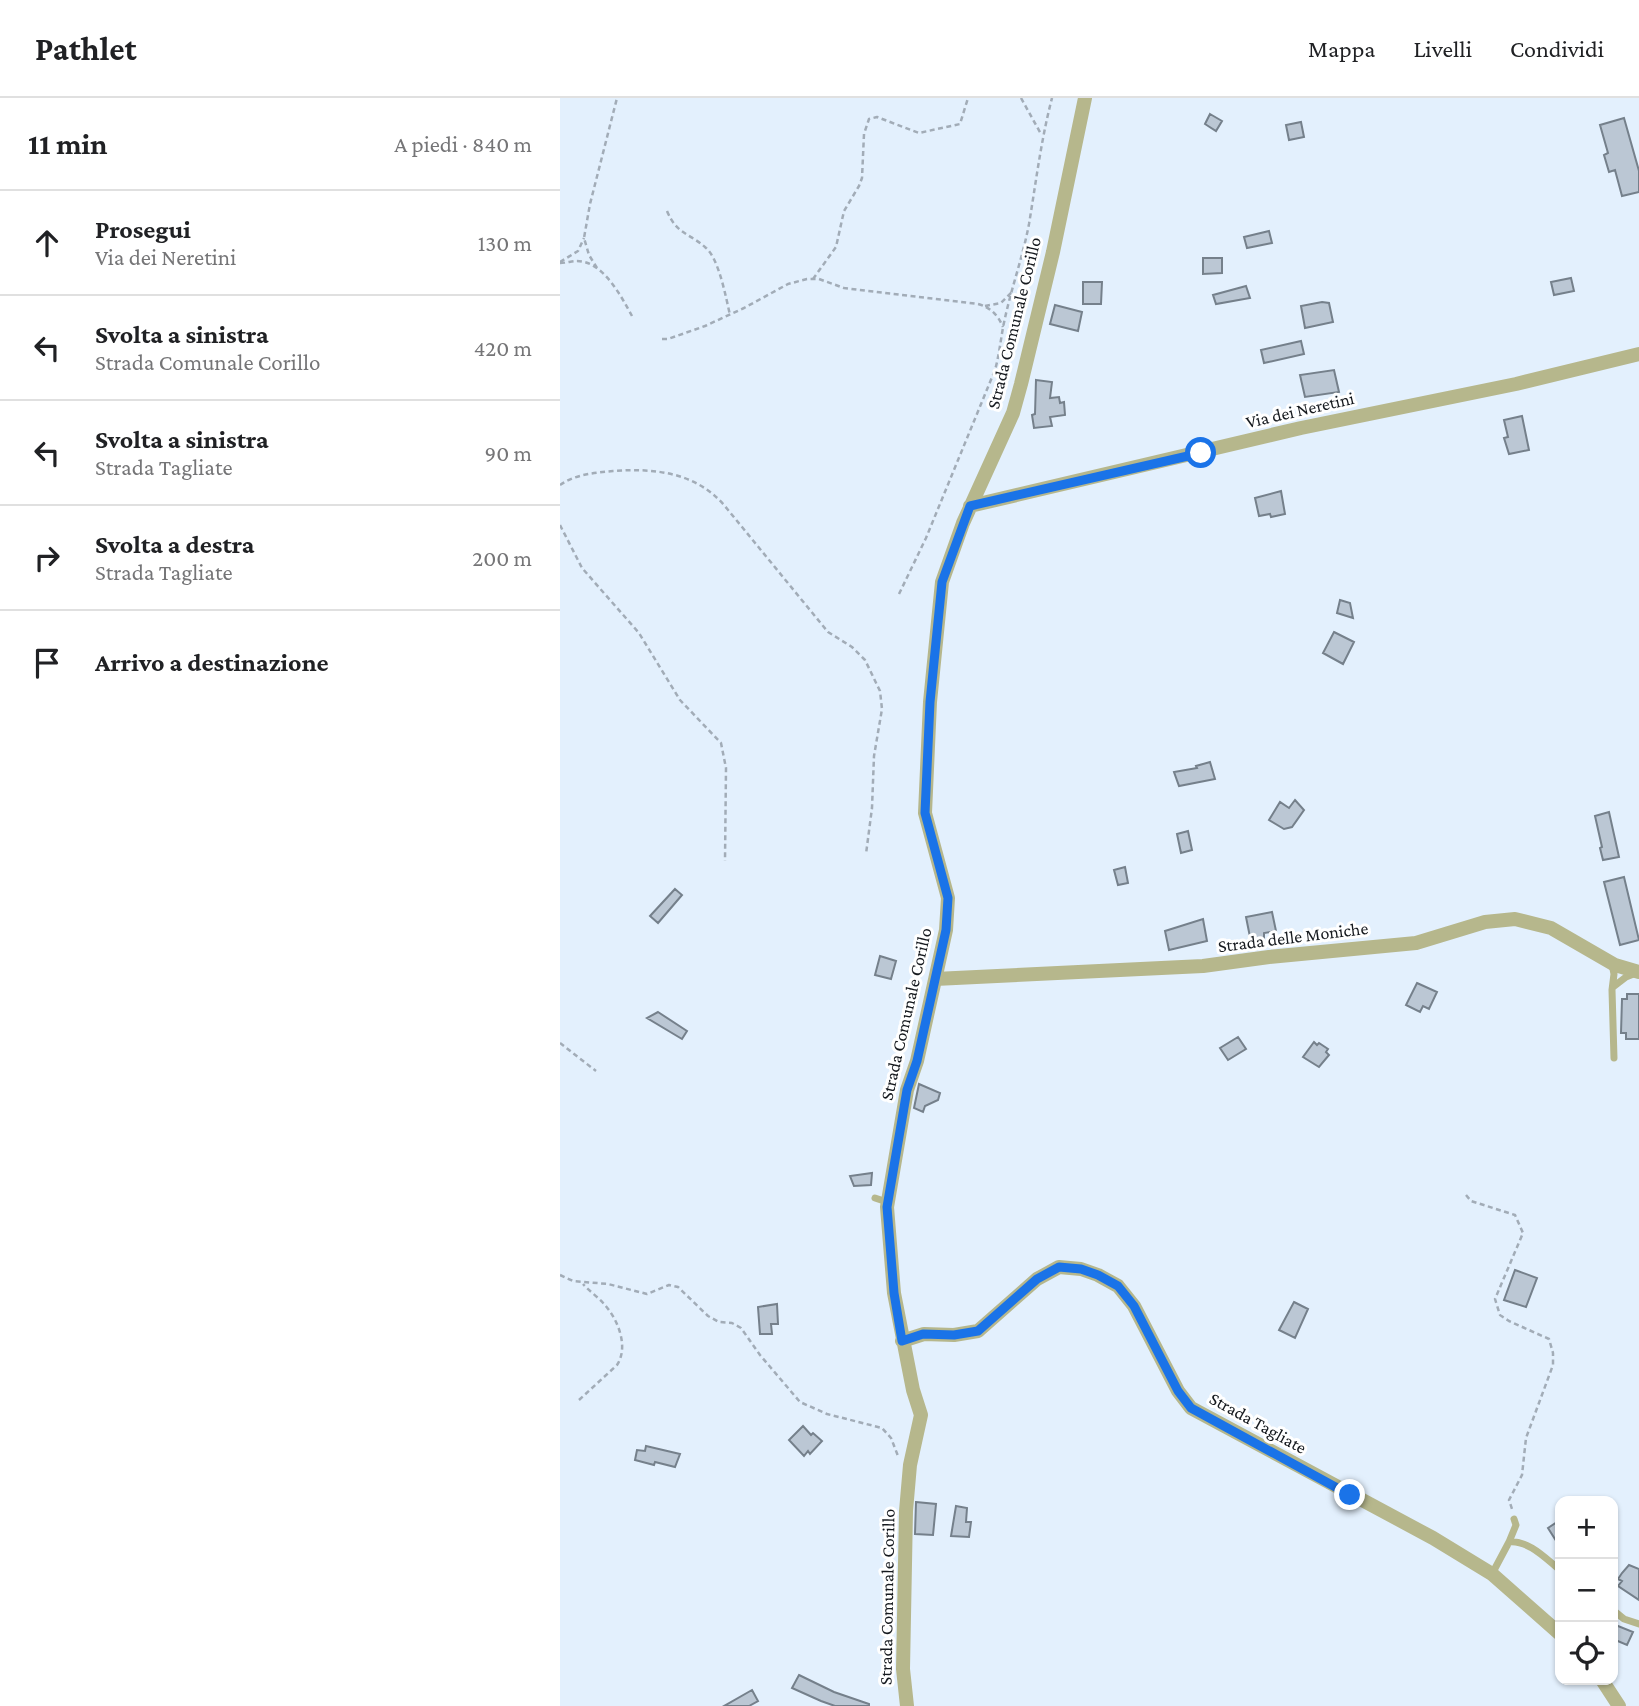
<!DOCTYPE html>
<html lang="it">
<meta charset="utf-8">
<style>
:root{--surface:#fff;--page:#f2f2f2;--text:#202124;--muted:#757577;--line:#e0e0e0}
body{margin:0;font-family:"Crimson Pro",serif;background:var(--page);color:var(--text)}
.controls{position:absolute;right:21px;bottom:21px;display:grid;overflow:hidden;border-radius:14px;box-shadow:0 2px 5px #0004}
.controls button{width:63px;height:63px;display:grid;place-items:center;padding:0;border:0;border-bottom:2px solid var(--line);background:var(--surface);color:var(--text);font:35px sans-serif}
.stop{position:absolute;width:21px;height:21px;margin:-16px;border:5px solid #1a73e8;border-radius:50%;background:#fff}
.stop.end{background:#1a73e8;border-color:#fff;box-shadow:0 2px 7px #0008}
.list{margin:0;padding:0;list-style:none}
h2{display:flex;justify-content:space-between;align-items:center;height:91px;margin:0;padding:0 28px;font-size:30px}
h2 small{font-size:23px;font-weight:400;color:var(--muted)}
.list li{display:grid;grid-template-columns:46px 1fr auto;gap:21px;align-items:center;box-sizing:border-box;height:105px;padding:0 28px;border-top:2px solid var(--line)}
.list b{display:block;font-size:26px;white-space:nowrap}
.list p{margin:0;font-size:23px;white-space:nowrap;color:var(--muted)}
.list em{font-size:23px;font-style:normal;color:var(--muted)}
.icon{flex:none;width:38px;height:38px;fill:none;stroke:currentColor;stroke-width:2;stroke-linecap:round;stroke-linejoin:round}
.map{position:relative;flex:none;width:1079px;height:1608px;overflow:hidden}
header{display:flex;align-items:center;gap:42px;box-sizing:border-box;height:98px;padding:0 35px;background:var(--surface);border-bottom:2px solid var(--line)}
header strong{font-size:33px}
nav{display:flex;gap:38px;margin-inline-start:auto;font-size:24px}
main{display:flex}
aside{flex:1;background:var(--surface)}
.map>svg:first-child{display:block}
.building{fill:#bbc7d4;stroke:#75808b;stroke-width:2}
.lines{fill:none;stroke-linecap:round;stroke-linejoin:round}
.path{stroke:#a2acb7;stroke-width:2.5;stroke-dasharray:5 3.5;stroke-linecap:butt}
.lane{stroke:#b6b78c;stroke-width:7}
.street{stroke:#b6b78c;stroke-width:14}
.route{stroke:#1a73e8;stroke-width:9}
.labels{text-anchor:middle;stroke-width:6;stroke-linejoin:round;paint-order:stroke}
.street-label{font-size:18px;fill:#15191e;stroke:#fff}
</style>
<header>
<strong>Pathlet</strong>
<nav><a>Mappa</a><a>Livelli</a><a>Condividi</a></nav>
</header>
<main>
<aside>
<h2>11 min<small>A piedi · 840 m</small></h2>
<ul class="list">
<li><svg class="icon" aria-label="ahead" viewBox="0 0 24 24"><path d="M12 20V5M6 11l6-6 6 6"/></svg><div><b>Prosegui</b><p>Via dei Neretini</p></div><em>130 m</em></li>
<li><svg class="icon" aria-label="left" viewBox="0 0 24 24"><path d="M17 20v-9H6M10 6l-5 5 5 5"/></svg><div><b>Svolta a sinistra</b><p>Strada Comunale Corillo</p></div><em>420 m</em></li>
<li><svg class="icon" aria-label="left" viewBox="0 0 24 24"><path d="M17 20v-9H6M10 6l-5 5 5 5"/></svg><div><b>Svolta a sinistra</b><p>Strada Tagliate</p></div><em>90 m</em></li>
<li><svg class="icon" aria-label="right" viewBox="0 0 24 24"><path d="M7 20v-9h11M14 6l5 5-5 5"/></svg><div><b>Svolta a destra</b><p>Strada Tagliate</p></div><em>200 m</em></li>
<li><svg class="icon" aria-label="arrive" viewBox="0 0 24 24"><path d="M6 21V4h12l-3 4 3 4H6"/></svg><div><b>Arrivo a destinazione</b></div></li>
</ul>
</aside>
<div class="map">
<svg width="1079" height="1608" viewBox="0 0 1079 1608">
<rect width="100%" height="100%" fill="#e3f0fd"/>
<!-- building -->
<path class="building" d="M 650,16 L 662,23 L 656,33 L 645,26 Z
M 1064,20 L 1079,73 L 1079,94 L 1062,98 L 1055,72 L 1049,74 L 1044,57 L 1048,55 L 1040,27 Z
M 741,24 L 744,39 L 729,42 L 726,27 Z
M 709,133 L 712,145 L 687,150 L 684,139 Z
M 643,160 L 662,160 L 662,175 L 643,176 Z
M 1011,180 L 1014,193 L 994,197 L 991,184 Z
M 523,184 L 542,184 L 541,206 L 523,206 Z
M 686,188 L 690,200 L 656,206 L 653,197 Z
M 762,204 L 769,205 L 773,224 L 745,230 L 741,208 Z
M 495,207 L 522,214 L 518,233 L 490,226 Z
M 741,243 L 744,256 L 704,265 L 701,252 Z
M 774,272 L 779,294 L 745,299 L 740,277 Z
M 476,282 L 492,284 L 490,300 L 499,299 L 500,305 L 504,304 L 505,317 L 490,319 L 492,328 L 474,330 L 472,317 L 475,316 Z
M 962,318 L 969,352 L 949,356 L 944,340 L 948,339 L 944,322 Z
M 721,393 L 725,416 L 711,419 L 710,416 L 699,418 L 695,400 Z
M 780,502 L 790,505 L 793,520 L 777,515 Z
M 774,534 L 794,544 L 783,566 L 763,555 Z
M 650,664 L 655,681 L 619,688 L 614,674 L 637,670 L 636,668 Z
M 735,702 L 744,712 L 732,729 L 724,731 L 709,722 L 720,704 L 729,710 Z
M 1049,714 L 1059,759 L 1043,762 L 1040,750 L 1042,749 L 1035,718 Z
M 628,733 L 632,752 L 621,755 L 617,736 Z
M 565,769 L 568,785 L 558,787 L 554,772 Z
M 1064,779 L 1079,842 L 1060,847 L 1044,784 Z
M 115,791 L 122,797 L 98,825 L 90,818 Z
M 712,814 L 716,833 L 704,835 L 704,841 L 691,844 L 686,819 Z
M 643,821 L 647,843 L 609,852 L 605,833 Z
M 320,858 L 336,863 L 331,881 L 315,877 Z
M 857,885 L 877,894 L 869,911 L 863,908 L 860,914 L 846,907 Z
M 1067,896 L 1079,896 L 1079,941 L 1066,941 L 1066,935 L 1061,935 L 1062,901 L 1067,901 Z
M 98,914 L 127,933 L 122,941 L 87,920 Z
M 678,939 L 686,951 L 668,962 L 660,950 Z
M 754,944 L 757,947 L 759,945 L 768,951 L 766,954 L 769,957 L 759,969 L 743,959 Z
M 359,986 L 380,995 L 378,1002 L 365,1008 L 363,1014 L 354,1010 Z
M 312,1075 L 311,1087 L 294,1088 L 290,1078 Z
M 955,1172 L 977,1180 L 966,1209 L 944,1202 Z
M 734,1204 L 748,1211 L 735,1240 L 719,1232 Z
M 217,1206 L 218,1226 L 211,1226 L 212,1236 L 200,1236 L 198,1209 Z
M 243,1328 L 251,1337 L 253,1335 L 262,1343 L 250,1356 L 248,1353 L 244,1358 L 229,1342 Z
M 86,1348 L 120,1356 L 115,1369 L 95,1364 L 94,1367 L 75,1362 L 77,1352 L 85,1353 Z
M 356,1404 L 376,1406 L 373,1437 L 355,1436 Z
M 396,1408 L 407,1410 L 406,1424 L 411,1424 L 409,1439 L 391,1438 Z
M 1000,1422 L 1000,1449 L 988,1430 Z
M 1069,1467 L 1079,1471 L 1079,1502 L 1058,1488 L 1062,1483 L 1058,1481 L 1062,1475 Z
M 1053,1526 L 1073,1534 L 1067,1547 L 1053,1541 Z
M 239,1577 L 274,1594 L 309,1606 L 309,1608 L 275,1608 L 261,1603 L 232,1590 Z
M 192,1592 L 198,1603 L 189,1608 L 164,1608 Z"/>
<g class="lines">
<!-- path -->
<path class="path" d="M 461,0 L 481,36
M 107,113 C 117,137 130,135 146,150 C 159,161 166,200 170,217
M 0,164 L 18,153 L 24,140
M 0,165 C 6,165 12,163 17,163 C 43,163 61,198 72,218
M 37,170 L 29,157 L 24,140 L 30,106 L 57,0
M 253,181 L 276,149 L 284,113 L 299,88 L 302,80 L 304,36 L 309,21 L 317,19 L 359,35 L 400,26 L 408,0
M 425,208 L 441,205 L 452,194
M 102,241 L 108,241 L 145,228 L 184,210 L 228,186 L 247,181 L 259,181 L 284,190 L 418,206 C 430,209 438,217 443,229
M 0,387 C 16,376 34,375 53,373 C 94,370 135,374 164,407 L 268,534 L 292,549 L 305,562 L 320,593 L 322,611 L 314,658 L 312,710 L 306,756
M 0,427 L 22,470 L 79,535 L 120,602 L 161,645 L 166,670 L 165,763
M 339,496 L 366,440 L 435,272 C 440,254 441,237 445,220 C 452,188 463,158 469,126 C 476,84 481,42 492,0
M 0,945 L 36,973
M 906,1097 L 911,1103 L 955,1117 L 963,1135 L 935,1201 L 940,1217 L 949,1223 L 989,1241 L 993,1255 L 993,1267 L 966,1340 L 962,1377 L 949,1402 L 952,1411
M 0,1177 L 13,1183 L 48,1186 L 87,1196 L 109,1187 L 118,1189 L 148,1218 L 159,1224 L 172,1225 L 181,1230 L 200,1257 L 240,1304 L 267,1316 L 322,1330 L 331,1340 L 338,1358
M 19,1302 L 57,1267 C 69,1249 58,1221 44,1206 C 38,1199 29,1193 23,1186"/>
<!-- lane -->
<path class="lane" d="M 1052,866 L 1054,876 L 1052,892 L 1054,960
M 1053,889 L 1066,879 L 1076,875
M 315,1100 L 327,1104
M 949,1444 L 956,1427 L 954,1421
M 932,1476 L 949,1444 C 969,1442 986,1461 1000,1472
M 1053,1512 L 1064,1521 L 1079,1526"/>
<!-- street -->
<path class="street" d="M 410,408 L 741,330 L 956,286 L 1079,256
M 375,881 L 643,868 L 709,859 L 856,845 L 925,824 L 955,821 L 991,830 L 1055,867 L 1079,874
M 342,1243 L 364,1236 L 394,1237 L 418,1233 L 477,1181 L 499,1169 L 521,1171 L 538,1177 L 558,1188 L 574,1208 L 618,1293 L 631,1310 L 873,1440 L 932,1476 L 1000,1536
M 1042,1582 L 1059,1608
M 347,1608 L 343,1571 L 346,1413 L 350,1367 L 361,1317 L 353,1292 L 334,1195 L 327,1109 L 347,992 L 357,963 L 386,832 L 388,800 L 365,715 L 370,604 L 382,484 L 403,425 L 453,315 L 461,286 L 493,154 L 525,0"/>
</g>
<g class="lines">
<!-- route -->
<path class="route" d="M 641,355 L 410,408 L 382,484 L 370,604 L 365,715 L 388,800 L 386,832 L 357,963 L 347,992 L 327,1109 L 334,1195 L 342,1243 L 363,1236 L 394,1237 L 418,1233 L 477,1181 L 499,1169 L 521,1171 L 538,1177 L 558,1188 L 574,1208 L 618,1293 L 631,1310 L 790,1397"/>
</g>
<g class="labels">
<!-- street labels -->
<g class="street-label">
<text transform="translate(454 225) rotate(-76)" y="6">Strada Comunale Corillo</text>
<text transform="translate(740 312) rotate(-13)" y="6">Via dei Neretini</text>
<text transform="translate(733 839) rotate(-7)" y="6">Strada delle Moniche</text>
<text transform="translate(346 916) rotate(-77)" y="6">Strada Comunale Corillo</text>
<text transform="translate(698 1325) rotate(29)" y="6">Strada Tagliate</text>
<text transform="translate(327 1499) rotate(-89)" y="6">Strada Comunale Corillo</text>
</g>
</g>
</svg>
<div class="controls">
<button>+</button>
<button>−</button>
<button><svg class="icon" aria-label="locate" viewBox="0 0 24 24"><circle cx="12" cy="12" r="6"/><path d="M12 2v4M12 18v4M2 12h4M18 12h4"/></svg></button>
</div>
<div class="stop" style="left:641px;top:355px"></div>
<div class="stop end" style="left:790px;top:1397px"></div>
</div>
</main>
